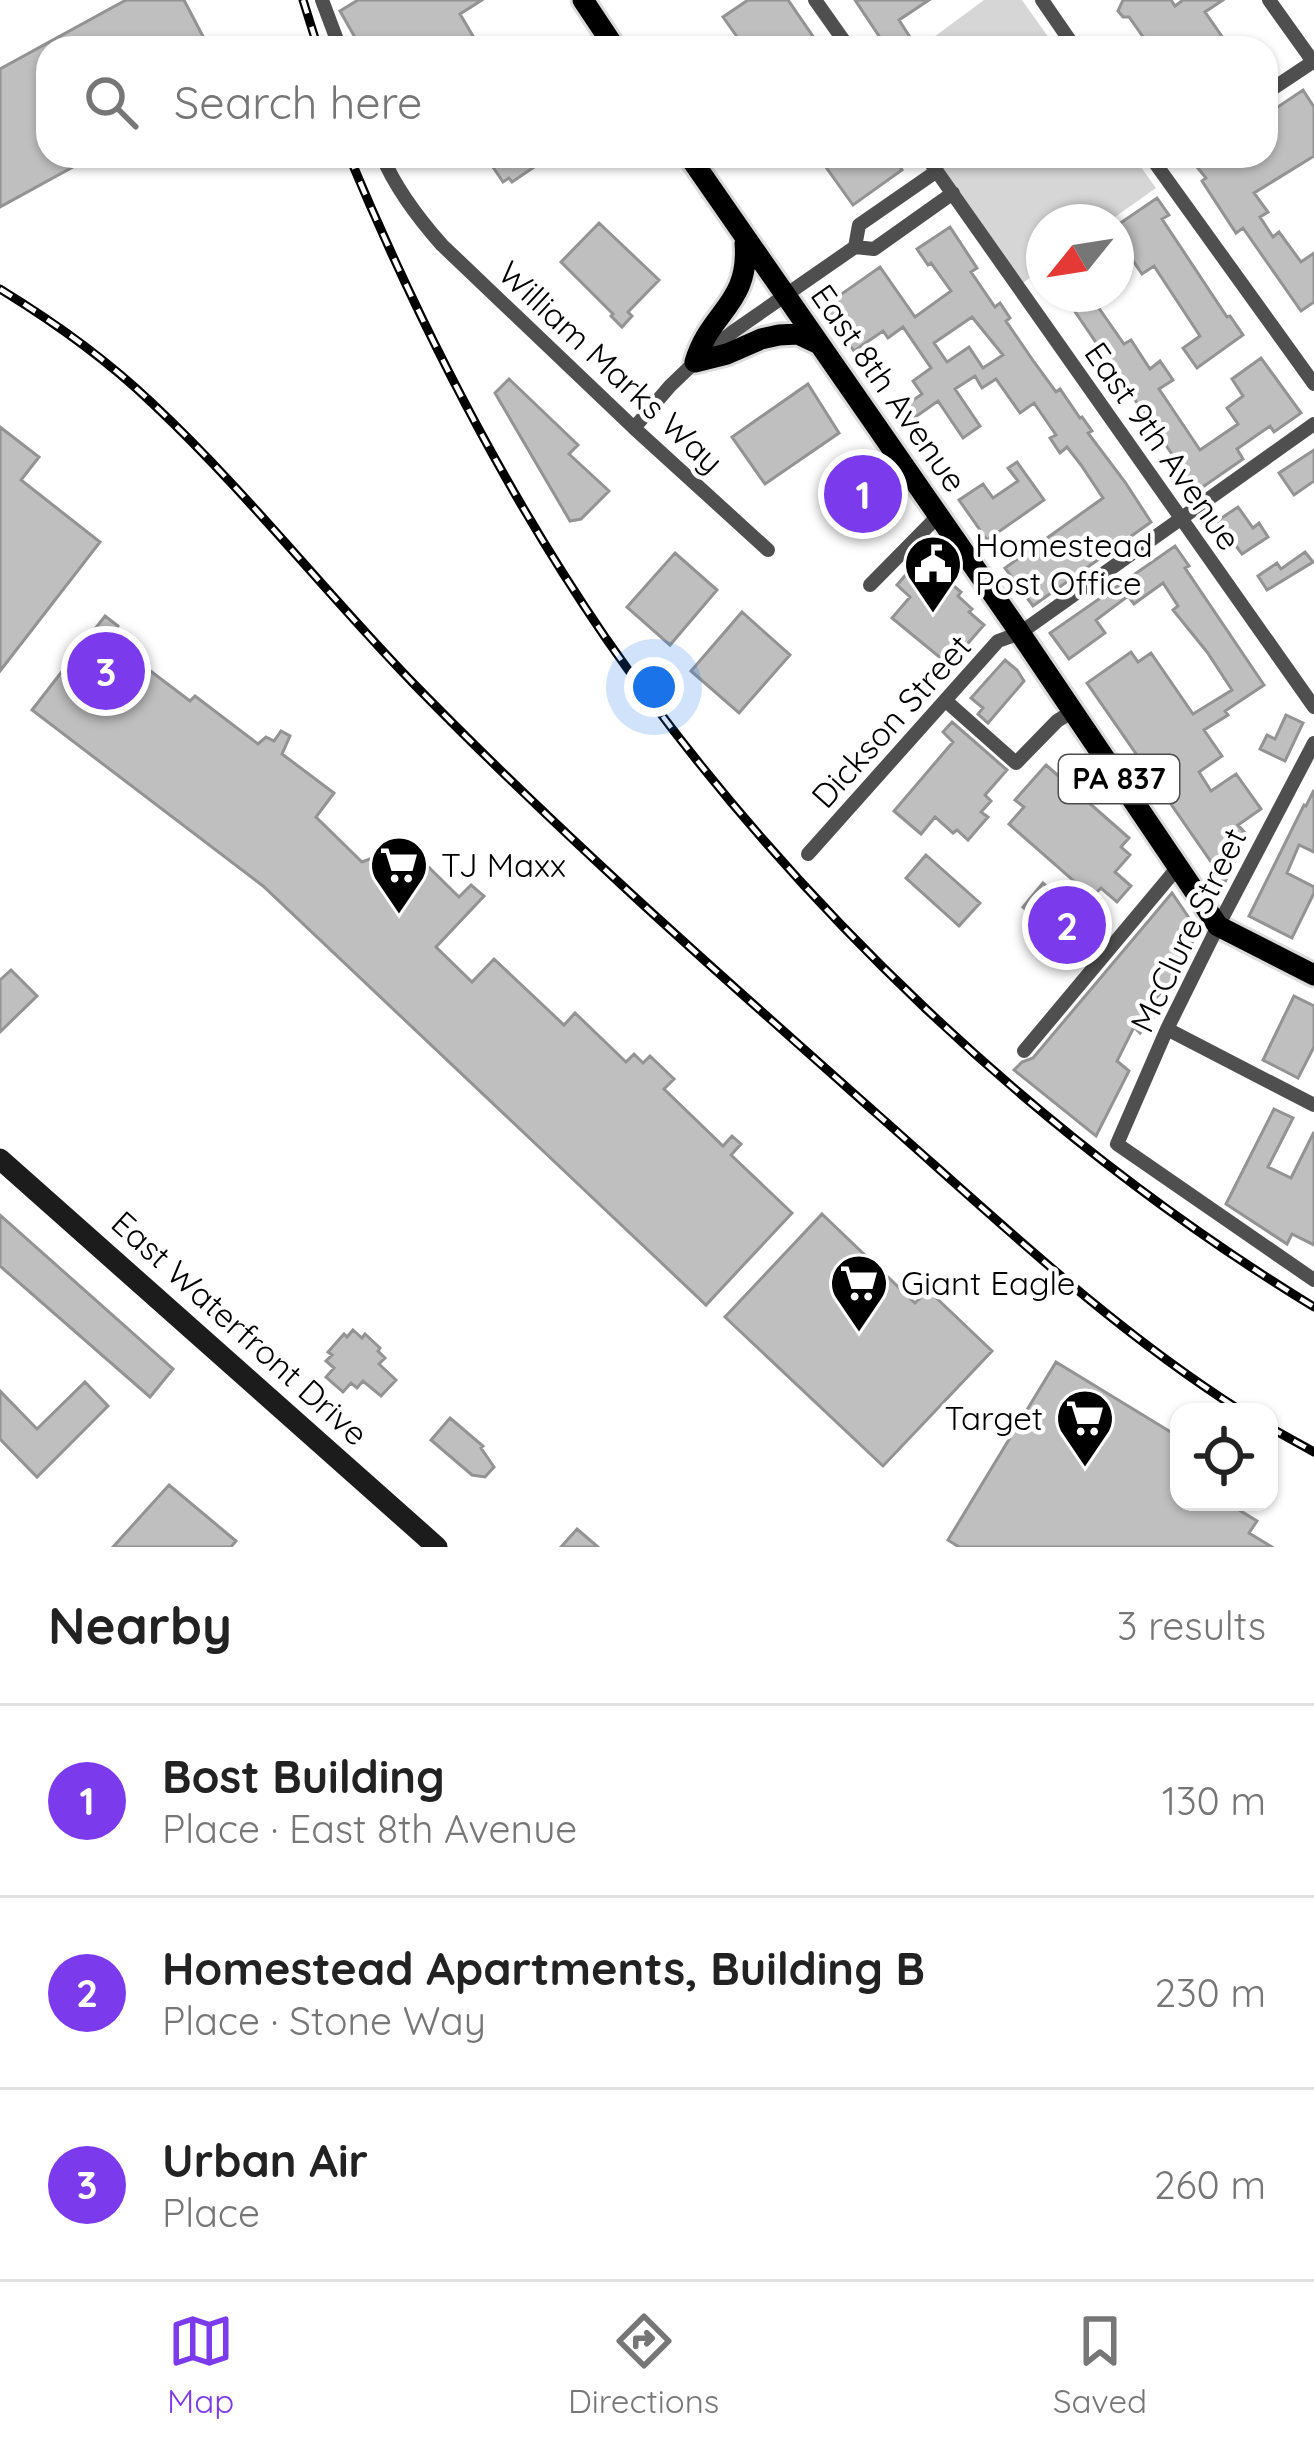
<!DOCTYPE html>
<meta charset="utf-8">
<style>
:root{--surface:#fff;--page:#f6f6f6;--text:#222;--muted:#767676;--line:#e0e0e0;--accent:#7c3aed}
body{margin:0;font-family:Quicksand,sans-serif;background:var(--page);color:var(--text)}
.controls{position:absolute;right:36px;bottom:36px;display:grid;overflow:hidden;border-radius:24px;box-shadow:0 3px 9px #0004}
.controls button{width:108px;height:108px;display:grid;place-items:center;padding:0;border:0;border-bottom:3px solid var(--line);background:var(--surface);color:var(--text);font:60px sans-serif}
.compass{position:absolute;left:1026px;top:204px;width:108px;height:108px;border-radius:50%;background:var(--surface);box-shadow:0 3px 9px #0004;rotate:240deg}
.you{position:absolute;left:654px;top:687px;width:42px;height:42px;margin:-30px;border:9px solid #fff;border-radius:50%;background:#1a73e8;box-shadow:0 0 0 18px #1a73e833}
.badge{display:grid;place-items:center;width:78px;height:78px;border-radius:50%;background:var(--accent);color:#fff;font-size:39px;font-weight:700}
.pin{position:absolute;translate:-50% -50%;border:6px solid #fff;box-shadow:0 3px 12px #0006}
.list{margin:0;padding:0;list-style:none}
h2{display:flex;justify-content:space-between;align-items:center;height:156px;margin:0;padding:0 48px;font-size:51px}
h2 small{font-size:39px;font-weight:400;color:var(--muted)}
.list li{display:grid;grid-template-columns:78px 1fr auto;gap:36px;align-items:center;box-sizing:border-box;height:192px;padding:0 48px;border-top:3px solid var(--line)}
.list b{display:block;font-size:45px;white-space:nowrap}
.list p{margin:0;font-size:39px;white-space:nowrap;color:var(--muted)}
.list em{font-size:39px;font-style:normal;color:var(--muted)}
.icon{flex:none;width:66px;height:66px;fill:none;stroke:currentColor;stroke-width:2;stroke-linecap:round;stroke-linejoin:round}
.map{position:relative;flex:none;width:1314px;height:1547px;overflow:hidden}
.search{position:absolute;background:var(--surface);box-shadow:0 3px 9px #0004;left:36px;right:36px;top:36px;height:132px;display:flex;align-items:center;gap:30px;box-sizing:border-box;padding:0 42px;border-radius:36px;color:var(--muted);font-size:45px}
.sheet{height:732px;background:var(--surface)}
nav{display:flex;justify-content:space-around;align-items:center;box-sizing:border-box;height:168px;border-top:3px solid var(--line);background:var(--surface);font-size:33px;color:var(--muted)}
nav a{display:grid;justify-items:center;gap:6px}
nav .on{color:var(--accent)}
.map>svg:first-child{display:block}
.green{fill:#d6d6d6}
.building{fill:#bfbfbf;stroke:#939393;stroke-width:3;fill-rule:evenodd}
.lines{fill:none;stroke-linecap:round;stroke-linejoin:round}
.primary-casing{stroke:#dbdbdb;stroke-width:27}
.street{stroke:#4f4f4f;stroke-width:14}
.secondary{stroke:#1c1c1c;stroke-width:21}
.primary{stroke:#000;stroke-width:21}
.rail-casing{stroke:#000;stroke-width:9}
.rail{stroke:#fff;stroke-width:4.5;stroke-dasharray:14;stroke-linecap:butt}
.labels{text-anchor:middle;stroke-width:9;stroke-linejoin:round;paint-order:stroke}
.shield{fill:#fff;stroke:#4c4c4c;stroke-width:3}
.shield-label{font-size:30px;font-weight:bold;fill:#000}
.street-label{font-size:33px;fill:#000;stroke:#fff}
.poi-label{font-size:33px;fill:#000;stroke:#fff;text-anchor:start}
</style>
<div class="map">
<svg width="1314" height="1547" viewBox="0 0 1314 1547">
<rect width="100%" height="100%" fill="#fff"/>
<!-- green -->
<path class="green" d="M 984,0 L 1022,0 L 1056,48 L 919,48 Z
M 934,156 L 1133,156 L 1156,188 L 1108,222 L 1044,222 L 1044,268 L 1023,283 Z"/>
<!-- building -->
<path class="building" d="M 126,0 L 184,0 L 209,48 L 48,48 L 48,156 L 93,156 L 0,207 L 0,69 Z
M 358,0 L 482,0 L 460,14 L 480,48 L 361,48 L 340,11 Z
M 748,0 L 788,0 L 821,48 L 745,48 L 723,17 Z
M 855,0 L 929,0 L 899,20 L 917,48 L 887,48 Z
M 1123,0 L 1171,0 L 1175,6 L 1183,0 L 1223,0 L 1205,12 L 1230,48 L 1151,48 L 1129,17 L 1123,17 L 1118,11 Z
M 1303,90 L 1314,107 L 1314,156 L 1254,193 L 1268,212 L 1260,217 L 1273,237 L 1279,232 L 1301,262 L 1314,253 L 1314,302 L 1301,311 L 1243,228 L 1236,233 L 1202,181 L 1206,178 L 1197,167 L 1213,156 L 1225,156 L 1232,165 L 1245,156 L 1266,156 L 1266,115 Z
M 505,156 L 536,156 L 540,163 L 512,182 L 509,178 L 503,182 L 493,167 Z
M 818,156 L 892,156 L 902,170 L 853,205 Z
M 1157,198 L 1169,215 L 1162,219 L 1227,317 L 1230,316 L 1243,335 L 1197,368 L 1183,348 L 1200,336 L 1154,266 L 1142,274 L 1125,249 L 1116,255 L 1116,226 Z
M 599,223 L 659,280 L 628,312 L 632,316 L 622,327 L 611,316 L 613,314 L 561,262 Z
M 950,227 L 977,268 L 971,272 L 995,307 L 1000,303 L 1010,318 L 1006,321 L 1034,362 L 1056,392 L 1060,389 L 1080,418 L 1082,417 L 1092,431 L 1088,433 L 1125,482 L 1151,522 L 1033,606 L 1005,568 L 1103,498 L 1081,465 L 1067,447 L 1060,453 L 1050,438 L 1056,435 L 1034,403 L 1020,413 L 996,379 L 982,388 L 975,376 L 955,389 L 980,426 L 963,438 L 938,401 L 904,425 L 895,413 L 922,394 L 913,381 L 931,368 L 903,327 L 888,338 L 883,331 L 854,351 L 823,307 L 880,267 L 915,317 L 951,291 L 931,263 L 928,265 L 917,249 ZM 972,317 L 1003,355 L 983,368 L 969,347 L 947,362 L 934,343 Z
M 1063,294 L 1089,294 L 1124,344 L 1131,340 L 1150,369 L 1160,361 L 1173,380 L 1159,389 L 1200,450 L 1238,424 L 1227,408 L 1243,396 L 1232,379 L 1261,358 L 1301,413 L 1274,432 L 1270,426 L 1237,449 L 1243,459 L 1197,491 Z
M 509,379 L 578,445 L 569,454 L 609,491 L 581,519 L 570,521 L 495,393 Z
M 808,384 L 839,433 L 765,484 L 732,437 Z
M 0,427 L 39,457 L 21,480 L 100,542 L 0,671 Z
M 1314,450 L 1314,481 L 1294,495 L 1279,473 Z
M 1017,462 L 1044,500 L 987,540 L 959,500 L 983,484 L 993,498 L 1018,481 L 1008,468 Z
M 872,464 L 888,488 L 858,519 L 838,500 Z
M 1238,507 L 1253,528 L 1259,523 L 1268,537 L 1242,554 L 1217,521 Z
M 1175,546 L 1189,566 L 1185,568 L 1264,685 L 1225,711 L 1228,715 L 1204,730 L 1222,756 L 1199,772 L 1211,791 L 1236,774 L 1261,809 L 1238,825 L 1247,835 L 1225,882 L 1087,683 L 1131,652 L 1138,662 L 1151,653 L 1193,714 L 1232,690 L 1207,652 L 1173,610 L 1178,606 L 1163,583 L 1134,604 L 1128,596 L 1096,620 L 1105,633 L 1069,659 L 1050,633 Z
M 1305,552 L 1313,562 L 1267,590 L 1258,576 L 1277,563 L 1281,569 Z
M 675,553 L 717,590 L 670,645 L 627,607 Z
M 916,563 L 936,581 L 941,575 L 961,592 L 958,596 L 972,609 L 969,612 L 984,625 L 949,665 L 892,618 L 910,597 L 897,585 Z
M 742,612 L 790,655 L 739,713 L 691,671 Z
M 105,616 L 118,626 L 111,641 L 190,701 L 195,696 L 258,744 L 266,737 L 274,741 L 281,731 L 290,736 L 282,754 L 334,793 L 316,817 L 362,862 L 375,857 L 381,864 L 402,841 L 459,897 L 471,885 L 484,896 L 436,947 L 472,982 L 494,959 L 564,1025 L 575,1013 L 626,1062 L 634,1054 L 643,1063 L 650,1056 L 674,1079 L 664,1089 L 723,1146 L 732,1136 L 741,1144 L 731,1155 L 792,1213 L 706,1305 L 263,886 L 32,710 Z
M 1005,660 L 1017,670 L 1024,681 L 988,723 L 978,714 L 983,708 L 971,698 Z
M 1286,715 L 1303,723 L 1285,761 L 1260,749 L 1267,735 L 1275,739 Z
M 952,722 L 1007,770 L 985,795 L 991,801 L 981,812 L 988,817 L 968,840 L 957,830 L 953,833 L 935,817 L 921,834 L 894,811 L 953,742 L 943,732 Z
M 1046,765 L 1129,838 L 1121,847 L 1130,855 L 1115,872 L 1131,886 L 1117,902 L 1101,888 L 1092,897 L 1009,824 L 1024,807 L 1015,800 Z
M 1314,790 L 1314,852 L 1299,845 L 1287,873 L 1314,887 L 1314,893 L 1292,938 L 1249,916 L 1304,805 L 1306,806 Z
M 926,855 L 980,903 L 959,926 L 906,878 Z
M 1043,883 L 1098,932 L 1077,955 L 1023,907 Z
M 1172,893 L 1198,931 L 1173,980 L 1152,1002 L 1160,1010 L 1140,1033 L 1134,1027 L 1117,1061 L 1129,1071 L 1096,1136 L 1014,1070 L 1022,1062 L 1033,1058 Z
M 11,970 L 37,996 L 0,1032 L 0,980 Z
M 1294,996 L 1314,1006 L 1314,1047 L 1298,1078 L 1263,1060 Z
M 1274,1109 L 1293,1118 L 1268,1167 L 1291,1178 L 1314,1132 L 1314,1245 L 1292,1234 L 1287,1244 L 1226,1204 Z
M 822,1214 L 915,1303 L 928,1290 L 992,1351 L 883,1466 L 725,1317 Z
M 0,1215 L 173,1369 L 150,1397 L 0,1266 Z
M 353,1330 L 362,1338 L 365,1334 L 380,1348 L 378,1351 L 385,1358 L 379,1364 L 396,1380 L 381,1396 L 363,1381 L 357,1388 L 351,1383 L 343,1392 L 326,1377 L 334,1368 L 326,1361 L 332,1355 L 328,1352 L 344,1334 L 347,1337 Z
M 1056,1362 L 1179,1437 L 1179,1502 L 1226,1502 L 1257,1521 L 1249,1533 L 1272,1547 L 959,1547 L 948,1540 Z
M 85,1382 L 108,1406 L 37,1477 L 0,1439 L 0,1391 L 37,1429 Z
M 450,1418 L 483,1446 L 481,1448 L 494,1467 L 485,1477 L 472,1475 L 431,1440 Z
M 169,1485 L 236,1541 L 231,1547 L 113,1547 Z
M 577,1529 L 598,1547 L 561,1547 Z"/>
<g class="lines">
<!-- primary casing -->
<g class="primary-casing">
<path id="primary" d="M 583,0 L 615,48
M 689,156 L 1020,633 L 1218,926 L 1314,975
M 745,243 C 750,304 710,311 695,362 L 727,354 L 761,339 L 779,335 L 798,334 L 817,343"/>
</g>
<!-- street -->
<path class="street" d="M 322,0 L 340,48
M 815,0 L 849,48
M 1042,0 L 1075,48
M 1269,0 L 1314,63
M 1266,93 L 1314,61
M 382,156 C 396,189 418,218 442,245 L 634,428 L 768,550
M 926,156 L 1314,707
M 1150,156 L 1314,384
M 855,247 L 859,225 L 937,171
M 634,428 L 670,386 L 695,362 L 734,331 L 855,247 L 874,249 L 953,193
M 870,585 L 938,516
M 946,701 L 1016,763 L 1057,721 L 1073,711
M 1314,743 L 1218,926 L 1167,1029 L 1117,1144 L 1314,1280
M 808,854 L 998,641 L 1020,633 L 1314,424
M 1167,1029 L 1314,1105
M 1024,1051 L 1178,867"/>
<!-- secondary -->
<path class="secondary" d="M 0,1159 L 437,1547"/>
<!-- primary -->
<use href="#primary" class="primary"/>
<!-- rail casing -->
<g class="rail-casing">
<path id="rail" d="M 303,0 L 318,48
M 349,156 C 419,323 503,488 605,637 C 789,902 1039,1139 1314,1307
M 0,289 C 54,322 106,359 152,403 C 245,490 324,591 412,682 C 560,834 719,974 877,1114 C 995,1218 1110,1328 1243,1412
M 1269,1427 L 1314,1452"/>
</g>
<!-- rail -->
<use href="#rail" class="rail"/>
</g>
<!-- icons -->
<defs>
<g id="civic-pin" transform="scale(3)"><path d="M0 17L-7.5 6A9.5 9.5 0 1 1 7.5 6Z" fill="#000" stroke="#fff"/><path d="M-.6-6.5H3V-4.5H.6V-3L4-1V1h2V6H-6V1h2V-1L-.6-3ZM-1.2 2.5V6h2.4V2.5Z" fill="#fff"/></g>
<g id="supermarket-pin" transform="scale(3)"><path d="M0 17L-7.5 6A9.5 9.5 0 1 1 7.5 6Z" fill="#000" stroke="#fff"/><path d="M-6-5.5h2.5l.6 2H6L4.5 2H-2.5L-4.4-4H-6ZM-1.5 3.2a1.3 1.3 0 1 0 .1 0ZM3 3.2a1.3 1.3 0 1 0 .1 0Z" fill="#fff"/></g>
</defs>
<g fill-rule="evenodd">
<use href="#civic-pin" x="933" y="564"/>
<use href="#supermarket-pin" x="399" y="865"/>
<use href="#supermarket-pin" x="859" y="1283"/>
<use href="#supermarket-pin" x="1085" y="1418"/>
</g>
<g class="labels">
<!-- shield labels -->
<rect class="shield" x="1059" y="755" width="120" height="48" rx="9"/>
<g class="shield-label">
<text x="1119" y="789">PA 837</text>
</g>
<!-- street labels -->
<g class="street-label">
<text transform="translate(611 367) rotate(43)" y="12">William Marks Way</text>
<text transform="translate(889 388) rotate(55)" y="12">East 8th Avenue</text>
<text transform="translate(1163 446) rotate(55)" y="12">East 9th Avenue</text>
<text transform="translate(891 721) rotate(-48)" y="12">Dickson Street</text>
<text transform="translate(1188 930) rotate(-64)" y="12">McClure Street</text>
<text transform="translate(240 1328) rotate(42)" y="12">East Waterfront Drive</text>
</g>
<!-- poi labels -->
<g class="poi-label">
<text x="975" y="557">Homestead<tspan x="975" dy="38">Post Office</tspan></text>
<text x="441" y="877">TJ Maxx</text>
<text x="901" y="1295">Giant Eagle</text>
<text x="1043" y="1430" text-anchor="end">Target</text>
</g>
</g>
</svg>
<div class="controls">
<button><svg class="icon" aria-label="locate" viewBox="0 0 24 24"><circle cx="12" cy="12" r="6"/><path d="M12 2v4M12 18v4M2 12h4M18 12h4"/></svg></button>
</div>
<svg class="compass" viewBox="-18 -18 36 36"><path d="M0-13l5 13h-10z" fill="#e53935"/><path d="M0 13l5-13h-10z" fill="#767676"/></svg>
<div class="you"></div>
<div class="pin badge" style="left:863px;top:494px">1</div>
<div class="pin badge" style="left:1067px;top:925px">2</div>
<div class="pin badge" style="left:106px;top:671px">3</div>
<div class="search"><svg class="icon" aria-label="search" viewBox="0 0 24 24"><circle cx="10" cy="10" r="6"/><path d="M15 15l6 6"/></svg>Search here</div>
</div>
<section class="sheet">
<h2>Nearby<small>3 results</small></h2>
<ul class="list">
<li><span class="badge">1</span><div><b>Bost Building</b><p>Place · East 8th Avenue</p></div><em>130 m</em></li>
<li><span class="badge">2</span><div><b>Homestead Apartments, Building B</b><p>Place · Stone Way</p></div><em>230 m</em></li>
<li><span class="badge">3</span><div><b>Urban Air</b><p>Place</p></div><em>260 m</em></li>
</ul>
</section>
<nav>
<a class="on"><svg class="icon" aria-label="map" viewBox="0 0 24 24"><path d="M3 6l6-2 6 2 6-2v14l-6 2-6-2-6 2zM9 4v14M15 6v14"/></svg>Map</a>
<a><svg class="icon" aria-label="directions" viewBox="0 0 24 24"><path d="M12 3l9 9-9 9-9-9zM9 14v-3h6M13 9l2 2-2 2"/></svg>Directions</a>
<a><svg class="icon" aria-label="saved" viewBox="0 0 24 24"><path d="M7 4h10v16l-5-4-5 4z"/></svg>Saved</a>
</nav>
